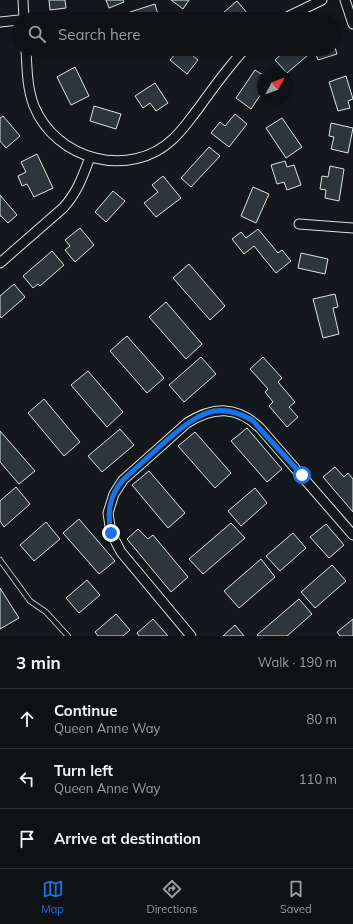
<!DOCTYPE html>
<meta charset="utf-8">
<style>
:root{--surface:#0f1215;--page:#181b1e;--text:#f1f3f6;--muted:#9b9ea0;--line:#2f3234;--accent:#1a73e8}
body{margin:0;font-family:Mulish,sans-serif;background:var(--page);color:var(--text)}
.compass{position:absolute;left:257px;top:68px;width:36px;height:36px;border-radius:50%;background:var(--surface);box-shadow:0 2px 6px #0003;rotate:49deg}
.stop{position:absolute;width:12px;height:12px;margin:-9px;border:3px solid #1a73e8;border-radius:50%;background:#fff}
.stop.end{background:#1a73e8;border-color:#fff;box-shadow:0 1px 4px #0008}
.list{margin:0;padding:0;list-style:none}
h2{display:flex;justify-content:space-between;align-items:center;height:52px;margin:0;padding:0 16px;font-size:17px}
h2 small{font-size:13px;font-weight:400;color:var(--muted)}
.list li{display:grid;grid-template-columns:26px 1fr auto;gap:12px;align-items:center;box-sizing:border-box;height:60px;padding:0 16px;border-top:1px solid var(--line)}
.list b{display:block;font-size:15px;white-space:nowrap}
.list p{margin:0;font-size:13px;white-space:nowrap;color:var(--muted)}
.list em{font-size:13px;font-style:normal;color:var(--muted)}
.icon{flex:none;width:22px;height:22px;fill:none;stroke:currentColor;stroke-width:2;stroke-linecap:round;stroke-linejoin:round}
.map{position:relative;flex:none;width:353px;height:636px;overflow:hidden}
.search{position:absolute;background:var(--surface);box-shadow:0 2px 6px #0003;left:12px;right:12px;top:12px;height:44px;display:flex;align-items:center;gap:10px;box-sizing:border-box;padding:0 14px;border-radius:22px;color:var(--muted);font-size:15px}
.sheet{height:232px;background:var(--surface)}
nav{display:flex;justify-content:space-around;align-items:center;box-sizing:border-box;height:56px;border-top:1px solid var(--line);background:var(--surface);font-size:11px;color:var(--muted)}
nav a{display:grid;justify-items:center;gap:2px}
nav .on{color:var(--accent)}
.map>svg:first-child{display:block}
.building{fill:#2c363c;stroke:#d8e6dc}
.lines{fill:none;stroke-linecap:round;stroke-linejoin:round}
.service-casing{stroke:#d8e6dc;stroke-width:6}
.minor-casing{stroke:#d8e6dc;stroke-width:11}
.service{stroke:#14181c;stroke-width:4.5}
.minor{stroke:#14181c;stroke-width:9}
.route{stroke:#1a73e8;stroke-width:5}
</style>
<div class="map">
<svg width="353" height="636" viewBox="0 0 353 636">
<rect width="100%" height="100%" fill="#14181c"/>
<!-- building -->
<path class="building" d="M 49,0 L 65,0 L 66,8 L 50,10 Z
M 106,0 L 123,0 L 124,2 L 109,8 Z
M 171,0 L 189,0 L 183,9 Z
M 237,1 L 248,14 L 243,19 L 216,19 Z
M 155,4 L 158,15 L 149,19 L 132,19 L 130,12 Z
M 334,44 L 337,54 L 318,60 L 314,49 L 334,49 Z
M 180,49 L 197,49 L 192,55 L 198,60 L 187,74 L 170,60 Z
M 287,49 L 301,49 L 307,56 L 287,73 L 275,60 Z
M 75,67 L 89,96 L 71,105 L 57,77 Z
M 255,70 L 263,75 L 263,91 L 251,109 L 236,98 Z
M 346,76 L 353,99 L 348,101 L 350,108 L 338,111 L 329,82 Z
M 155,83 L 168,103 L 156,111 L 150,103 L 143,108 L 135,96 Z
M 94,106 L 121,114 L 116,129 L 90,121 Z
M 235,114 L 247,124 L 229,147 L 211,133 L 220,122 L 225,126 Z
M 3,116 L 20,136 L 6,148 L 0,141 L 0,118 Z
M 282,118 L 302,147 L 286,158 L 266,128 Z
M 331,123 L 353,128 L 348,153 L 331,149 L 334,137 L 329,136 Z
M 209,147 L 220,156 L 191,187 L 181,178 Z
M 37,154 L 53,188 L 34,197 L 27,184 L 22,186 L 18,176 L 26,172 L 21,162 Z
M 285,161 L 287,167 L 294,165 L 301,185 L 287,190 L 284,182 L 277,184 L 271,165 Z
M 330,166 L 344,169 L 339,201 L 325,198 L 326,190 L 320,189 L 322,176 L 328,177 Z
M 163,176 L 181,198 L 156,217 L 144,203 L 158,192 L 152,185 Z
M 253,187 L 269,194 L 256,223 L 241,216 Z
M 113,191 L 125,201 L 106,222 L 95,212 Z
M 0,195 L 17,215 L 8,223 L 1,216 L 0,216 Z
M 80,228 L 94,245 L 75,262 L 65,250 L 70,246 L 65,240 Z
M 258,229 L 278,253 L 282,250 L 291,261 L 276,273 L 254,246 L 244,254 L 232,239 L 241,232 L 246,238 Z
M 52,251 L 64,265 L 40,286 L 38,284 L 33,288 L 23,276 Z
M 301,253 L 328,259 L 325,274 L 298,268 Z
M 189,264 L 225,306 L 210,320 L 173,278 Z
M 14,284 L 25,297 L 1,318 L 0,316 L 0,296 Z
M 335,294 L 338,307 L 333,308 L 339,334 L 323,338 L 313,299 Z
M 166,302 L 202,344 L 186,359 L 149,317 Z
M 127,336 L 164,378 L 147,393 L 110,351 Z
M 201,357 L 216,374 L 184,402 L 169,385 Z
M 263,357 L 282,378 L 278,382 L 295,402 L 289,407 L 298,417 L 287,427 L 269,406 L 273,402 L 265,392 L 268,389 L 250,369 Z
M 88,371 L 123,412 L 107,427 L 71,385 Z
M 44,399 L 80,442 L 64,456 L 28,413 Z
M 247,428 L 282,469 L 267,482 L 231,441 Z
M 120,429 L 134,445 L 102,472 L 88,456 Z
M 0,431 L 35,471 L 19,484 L 0,462 Z
M 195,432 L 231,473 L 215,488 L 178,446 Z
M 335,467 L 344,477 L 348,473 L 353,479 L 353,512 L 323,477 Z
M 149,471 L 185,513 L 168,528 L 132,485 Z
M 16,487 L 30,504 L 4,527 L 0,521 L 0,501 Z
M 255,488 L 267,503 L 241,526 L 228,511 Z
M 79,519 L 115,561 L 99,574 L 63,533 Z
M 46,522 L 60,539 L 34,561 L 20,545 Z
M 231,523 L 245,538 L 203,574 L 189,559 Z
M 326,524 L 344,545 L 329,558 L 310,537 Z
M 138,529 L 148,539 L 153,535 L 188,577 L 171,592 L 127,539 Z
M 293,533 L 306,548 L 280,571 L 266,556 Z
M 261,559 L 275,577 L 239,608 L 224,591 Z
M 332,565 L 346,581 L 315,608 L 301,592 Z
M 87,580 L 100,595 L 79,613 L 66,598 Z
M 0,588 L 19,618 L 0,629 Z
M 299,599 L 312,614 L 287,636 L 259,636 L 257,635 Z
M 116,614 L 130,630 L 123,636 L 98,636 L 95,632 Z
M 153,619 L 168,636 L 139,636 L 137,633 Z
M 353,619 L 353,636 L 340,636 L 337,632 Z
M 235,625 L 244,636 L 223,636 Z"/>
<g class="lines">
<!-- service casing -->
<g class="service-casing">
<path id="service" d="M 0,560 L 30,601 L 46,612 L 68,636"/>
</g>
<!-- minor casing -->
<g class="minor-casing">
<path id="minor" d="M 23,0 L 24,19
M 345,0 L 353,24
M 283,19 L 322,0
M 0,22 L 19,20
M 26,49 C 27,68 27,88 34,106 C 56,160 130,180 173,139 C 183,130 190,119 198,109 C 213,88 228,67 245,49
M 299,224 L 353,228
M 0,263 L 63,208 C 77,193 83,176 90,157
M 191,636 L 121,552 L 111,533 L 108,513 L 114,494 L 123,480 L 187,423 C 214,406 237,406 260,428 L 353,535"/>
</g>
<!-- service -->
<use href="#service" class="service"/>
<!-- minor -->
<use href="#minor" class="minor"/>
</g>
<g class="lines">
<!-- route -->
<path class="route" d="M 111,533 C 107,513 109,496 123,480 C 138,466 153,453 167,440 C 196,416 215,399 252,420 L 302,475"/>
</g>
</svg>
<svg class="compass" viewBox="-18 -18 36 36"><path d="M0-13l5 13h-10z" fill="#e53935"/><path d="M0 13l5-13h-10z" fill="#9b9ea0"/></svg>
<div class="stop" style="left:302px;top:475px"></div>
<div class="stop end" style="left:111px;top:533px"></div>
<div class="search"><svg class="icon" aria-label="search" viewBox="0 0 24 24"><circle cx="10" cy="10" r="6"/><path d="M15 15l6 6"/></svg>Search here</div>
</div>
<section class="sheet">
<h2>3 min<small>Walk · 190 m</small></h2>
<ul class="list">
<li><svg class="icon" aria-label="ahead" viewBox="0 0 24 24"><path d="M12 20V5M6 11l6-6 6 6"/></svg><div><b>Continue</b><p>Queen Anne Way</p></div><em>80 m</em></li>
<li><svg class="icon" aria-label="left" viewBox="0 0 24 24"><path d="M17 20v-9H6M10 6l-5 5 5 5"/></svg><div><b>Turn left</b><p>Queen Anne Way</p></div><em>110 m</em></li>
<li><svg class="icon" aria-label="arrive" viewBox="0 0 24 24"><path d="M6 21V4h12l-3 4 3 4H6"/></svg><div><b>Arrive at destination</b></div></li>
</ul>
</section>
<nav>
<a class="on"><svg class="icon" aria-label="map" viewBox="0 0 24 24"><path d="M3 6l6-2 6 2 6-2v14l-6 2-6-2-6 2zM9 4v14M15 6v14"/></svg>Map</a>
<a><svg class="icon" aria-label="directions" viewBox="0 0 24 24"><path d="M12 3l9 9-9 9-9-9zM9 14v-3h6M13 9l2 2-2 2"/></svg>Directions</a>
<a><svg class="icon" aria-label="saved" viewBox="0 0 24 24"><path d="M7 4h10v16l-5-4-5 4z"/></svg>Saved</a>
</nav>
